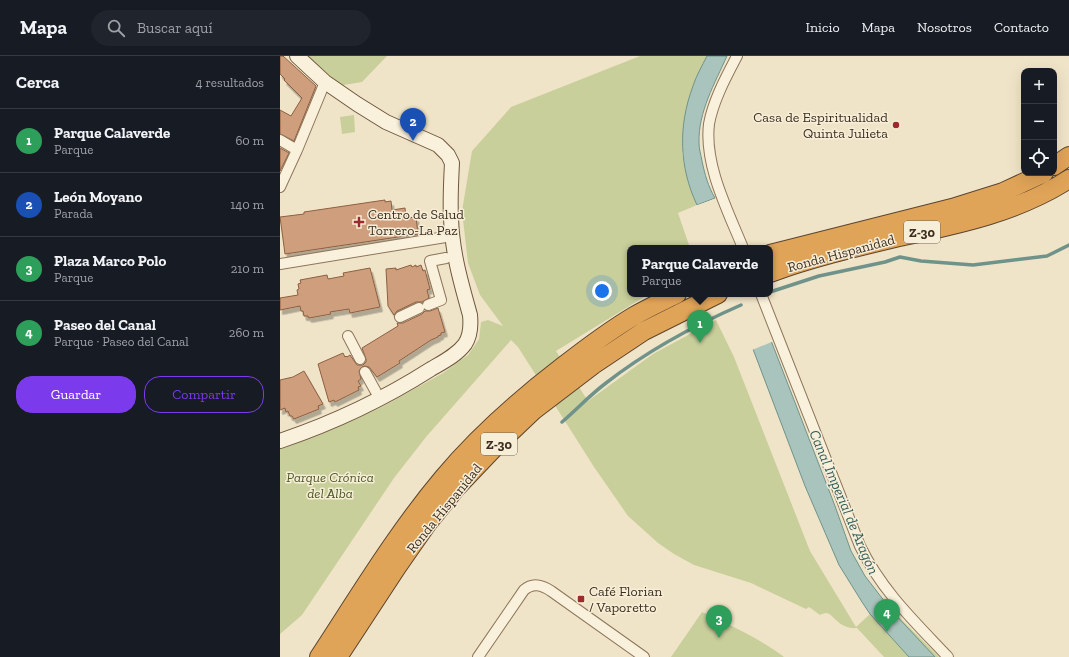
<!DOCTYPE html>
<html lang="es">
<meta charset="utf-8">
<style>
:root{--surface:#171b24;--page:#20242c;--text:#f1f3f6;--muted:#9ea1a6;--line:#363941;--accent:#7c3aed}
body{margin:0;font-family:"Zilla Slab",serif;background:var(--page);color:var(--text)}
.controls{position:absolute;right:12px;top:12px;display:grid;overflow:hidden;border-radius:8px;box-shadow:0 4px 16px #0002}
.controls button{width:36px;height:36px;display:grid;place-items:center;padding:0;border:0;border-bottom:1px solid var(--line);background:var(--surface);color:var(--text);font:20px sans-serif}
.you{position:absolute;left:322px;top:235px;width:14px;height:14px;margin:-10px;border:3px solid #fff;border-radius:50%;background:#1a73e8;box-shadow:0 0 0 6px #1a73e833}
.badge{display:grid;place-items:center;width:26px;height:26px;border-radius:50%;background:var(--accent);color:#fff;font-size:13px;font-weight:700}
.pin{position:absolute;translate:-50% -33px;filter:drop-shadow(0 1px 2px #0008)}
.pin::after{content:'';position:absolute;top:21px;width:14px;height:12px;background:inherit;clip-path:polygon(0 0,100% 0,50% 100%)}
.popup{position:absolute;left:347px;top:189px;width:146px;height:52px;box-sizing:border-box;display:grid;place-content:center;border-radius:8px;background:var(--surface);filter:drop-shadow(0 1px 3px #0005);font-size:13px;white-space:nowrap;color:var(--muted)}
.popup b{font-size:15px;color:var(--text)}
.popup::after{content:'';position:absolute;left:50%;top:100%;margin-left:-8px;border:8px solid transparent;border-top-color:var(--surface)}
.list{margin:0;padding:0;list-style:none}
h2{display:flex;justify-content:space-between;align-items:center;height:52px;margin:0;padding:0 16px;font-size:17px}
h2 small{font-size:13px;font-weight:400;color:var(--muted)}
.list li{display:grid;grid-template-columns:26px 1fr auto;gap:12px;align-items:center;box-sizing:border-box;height:64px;padding:0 16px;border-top:1px solid var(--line)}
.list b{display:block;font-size:15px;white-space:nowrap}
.list p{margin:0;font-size:13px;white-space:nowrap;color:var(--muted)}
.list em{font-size:13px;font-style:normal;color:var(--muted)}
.actions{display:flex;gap:8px;padding:12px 16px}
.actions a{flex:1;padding:9px 0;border:1px solid var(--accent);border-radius:16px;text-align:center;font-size:14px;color:var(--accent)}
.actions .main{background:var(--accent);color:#fff}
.icon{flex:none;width:22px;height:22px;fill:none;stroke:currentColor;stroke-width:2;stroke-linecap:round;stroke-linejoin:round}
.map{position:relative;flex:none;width:789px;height:601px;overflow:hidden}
header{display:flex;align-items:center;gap:24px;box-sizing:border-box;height:56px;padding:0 20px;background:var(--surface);border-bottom:1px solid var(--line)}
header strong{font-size:19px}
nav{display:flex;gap:22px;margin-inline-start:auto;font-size:14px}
.search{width:280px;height:36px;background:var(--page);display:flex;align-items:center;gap:10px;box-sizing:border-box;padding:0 14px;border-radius:22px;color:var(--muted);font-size:15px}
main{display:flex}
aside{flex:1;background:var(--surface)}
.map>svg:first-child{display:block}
.green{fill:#c9cf9b}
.water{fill:#a9c4bc;stroke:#6f938a}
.pier{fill:#f0e4c8}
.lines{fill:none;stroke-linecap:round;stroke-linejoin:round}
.stream{stroke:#6f938a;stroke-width:3.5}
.building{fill:#cf9f7d;stroke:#8d5f41;filter:url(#shadow)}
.street-casing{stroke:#8d765c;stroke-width:12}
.secondary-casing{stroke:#6f573f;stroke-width:16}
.highway-casing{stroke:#5b4430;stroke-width:20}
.street{stroke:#faf1dc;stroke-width:10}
.secondary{stroke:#faf1dc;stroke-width:14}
.highway{stroke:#e0a458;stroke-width:18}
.poi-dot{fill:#9e2a2b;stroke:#f7eed8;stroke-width:1.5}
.labels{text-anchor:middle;stroke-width:3;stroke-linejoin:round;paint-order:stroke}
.shield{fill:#f7eed8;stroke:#756857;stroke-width:1}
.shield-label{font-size:13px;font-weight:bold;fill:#3d2e20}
.poi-label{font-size:14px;fill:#3d2e20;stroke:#f7eed8;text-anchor:start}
.street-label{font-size:14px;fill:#3d2e20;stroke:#f7eed8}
.park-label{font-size:14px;font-style:italic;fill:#4d5a26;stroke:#f7eed8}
.water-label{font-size:15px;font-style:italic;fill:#2f5d5a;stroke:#f7eed8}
</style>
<header>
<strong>Mapa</strong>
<div class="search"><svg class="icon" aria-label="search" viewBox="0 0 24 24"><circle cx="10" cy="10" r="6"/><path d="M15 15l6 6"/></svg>Buscar aquí</div>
<nav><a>Inicio</a><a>Mapa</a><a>Nosotros</a><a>Contacto</a></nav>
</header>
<main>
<aside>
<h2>Cerca<small>4 resultados</small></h2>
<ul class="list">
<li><span class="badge" style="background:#2e9e5b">1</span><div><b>Parque Calaverde</b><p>Parque</p></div><em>60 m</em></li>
<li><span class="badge" style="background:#1a4fb4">2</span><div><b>León Moyano</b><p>Parada</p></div><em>140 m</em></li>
<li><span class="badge" style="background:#2e9e5b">3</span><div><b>Plaza Marco Polo</b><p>Parque</p></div><em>210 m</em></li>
<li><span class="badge" style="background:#2e9e5b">4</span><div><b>Paseo del Canal</b><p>Parque · Paseo del Canal</p></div><em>260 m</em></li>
</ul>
<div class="actions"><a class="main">Guardar</a><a>Compartir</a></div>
</aside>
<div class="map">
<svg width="789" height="601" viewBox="0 0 789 601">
<defs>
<filter id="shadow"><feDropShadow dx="2.5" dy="4.5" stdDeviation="0" flood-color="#0004"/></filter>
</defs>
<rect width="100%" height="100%" fill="#f0e4c8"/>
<!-- green -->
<path class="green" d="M 25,0 L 107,0 L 82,26 L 58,30 Z
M 360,0 L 427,0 L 413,30 L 402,97 L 406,117 L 417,149 L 398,157 L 410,192 L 350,192 L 350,238 L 369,238 L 276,295 L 308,345 L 373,298 L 436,264 L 454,301 L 530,495 L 576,571 L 590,558 L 605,547 L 659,601 L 604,601 L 577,572 C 559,574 552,556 546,557 C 544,557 542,558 540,559 L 529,551 L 526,553 L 471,527 L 414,509 L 394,498 L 378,487 L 348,460 L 314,411 L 238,291 L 231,284 L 146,381 L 114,422 L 22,559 L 0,578 L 0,392 L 39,379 L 102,351 L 163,317 L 188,299 L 199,283 L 201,266 L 208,264 L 223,270 L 200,239 L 188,207 L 182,155 L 192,95 L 231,51 Z
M 74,59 L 75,76 L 62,78 L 60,61 Z
M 422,556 C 450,569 479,582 504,601 L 391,601 Z"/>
<!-- water -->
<path class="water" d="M 427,0 L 447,0 C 435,27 418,56 419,87 C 419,93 421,99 422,105 C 425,119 428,130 435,142 L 417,149 C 399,111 398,70 413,30 C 416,20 422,10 427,0 Z
M 452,238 L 473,238 L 555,450 L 571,495 L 585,520 L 612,555 L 655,601 L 629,601 L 590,558 L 582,546 L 559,509 L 525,430 Z"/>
<!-- pier -->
<path class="pier" d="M 437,142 L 457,192 L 432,192 L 415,150 Z
M 450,238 L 475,238 L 494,285 L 472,294 Z"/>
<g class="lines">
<!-- stream -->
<path class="stream" d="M 490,236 L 539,220 L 605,206 L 620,201 L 641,205 L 693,209 L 767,200 L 789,189
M 282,366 C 297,353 310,339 326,327 C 367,295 413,270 461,249"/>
</g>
<!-- building -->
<path class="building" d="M 0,0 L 3,0 L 36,30 L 14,85 L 0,78 L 0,54 L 11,60 L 22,42 L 4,24 L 5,23 L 0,18 Z
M 0,92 L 9,97 L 0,115 Z
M 105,144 L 105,146 L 111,145 L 112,154 L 125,152 L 126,162 L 136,161 L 138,178 L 5,198 L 0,161 L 24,158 L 24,156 Z
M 131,209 L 132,211 L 136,209 L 136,211 L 141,209 L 143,215 L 145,214 L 150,233 L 147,234 L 149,242 L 142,246 L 136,246 L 117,255 L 114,259 L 108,250 L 106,213 L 116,212 L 116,214 Z
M 90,212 L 100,251 L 70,257 L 69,253 L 50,256 L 51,258 L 29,262 L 28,260 L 24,260 L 23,255 L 21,255 L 20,250 L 0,254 L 0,242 L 18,239 L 17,234 L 19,233 L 18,228 L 21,227 L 20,224 L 47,219 L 48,223 L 64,220 L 63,217 Z
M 158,252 L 165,276 L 161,277 L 161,279 L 158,280 L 158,281 L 151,284 L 119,305 L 120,307 L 97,321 L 89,311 L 85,310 L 82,311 L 79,315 L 81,323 L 78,325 L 81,330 L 78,331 L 79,334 L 55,346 L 54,344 L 49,346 L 38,308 L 63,297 L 65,301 L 66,300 L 67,301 L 70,299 L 77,309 L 83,309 L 86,306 L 86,303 L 82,292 L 118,270 L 117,267 L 123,267 L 142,258 L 145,255 L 150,255 Z
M 24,315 L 43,348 L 38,350 L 39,353 L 14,363 L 12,360 L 10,360 L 8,355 L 6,356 L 5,352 L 0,354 L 0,324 L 13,321 Z"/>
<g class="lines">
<!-- street casing -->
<g class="street-casing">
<path id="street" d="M 457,0 C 446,21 433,45 429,68 C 424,109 448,155 463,192
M 0,84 L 17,94
M 0,131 L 17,94 L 45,26
M 0,208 L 172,180
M 481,238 L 580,490 C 602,535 634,565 668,601
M 148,249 L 161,244 L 150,205 L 166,202
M 120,261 L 139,252
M 68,280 L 80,303
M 85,316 L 96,336
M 198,601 L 244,534 C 253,526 262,529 271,535 L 364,601"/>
</g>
<!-- secondary casing -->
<g class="secondary-casing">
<path id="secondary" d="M 0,385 C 53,367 104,343 151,313 C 163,306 177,299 185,288 C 191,279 191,269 190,259 C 181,227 172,196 171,162 C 170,144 171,126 172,107 L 168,99 L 158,89 L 106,66 L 77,48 L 45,26 L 17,0"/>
</g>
<!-- highway casing -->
<g class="highway-casing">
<path id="highway" d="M 774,110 L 789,100
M 490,198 L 672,152 L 723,136 L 764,117
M 490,217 C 531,202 573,192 615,182 C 675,169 737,157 789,123
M 39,601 C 79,540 116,478 163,422 C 198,380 239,344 282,311 C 305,293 329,275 354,260 C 368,252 383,245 397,238
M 58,601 L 117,511 L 147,468 L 176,432 L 216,390 L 254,354 L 313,309 L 364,275 L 438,238"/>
</g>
<!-- street -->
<use href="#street" class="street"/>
<!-- secondary -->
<use href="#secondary" class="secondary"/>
<!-- highway -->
<use href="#highway" class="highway"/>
</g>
<!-- markers -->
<g class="poi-dot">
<circle cx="616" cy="69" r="4"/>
<path d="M77 160h4v4h4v4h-4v4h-4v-4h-4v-4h4z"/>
<rect x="297" y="539" width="8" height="8" rx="2"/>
</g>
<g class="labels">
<!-- shield labels -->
<g class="shield">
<rect x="624" y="165" width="36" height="22" rx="3"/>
<rect x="201" y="377" width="36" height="22" rx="3"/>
</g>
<g class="shield-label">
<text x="642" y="181">Z-30</text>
<text x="219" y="393">Z-30</text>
</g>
<!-- poi labels -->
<g class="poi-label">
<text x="608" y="66" text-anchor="end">Casa de Espiritualidad<tspan x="608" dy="16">Quinta Julieta</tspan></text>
<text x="88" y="163">Centro de Salud<tspan x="88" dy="16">Torrero-La Paz</tspan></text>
<text x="309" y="540">Café Florian<tspan x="309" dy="16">/ Vaporetto</tspan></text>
</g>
<!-- street labels -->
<g class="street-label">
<text transform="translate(561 197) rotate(-15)" y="5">Ronda Hispanidad</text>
<text transform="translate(164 452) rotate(-51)" y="5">Ronda Hispanidad</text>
</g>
<!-- park labels -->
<g class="park-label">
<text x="50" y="426">Parque Crónica<tspan x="50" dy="16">del Alba</tspan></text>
</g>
<!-- water labels -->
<g class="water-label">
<text transform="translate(564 446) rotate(67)" y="5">Canal Imperial de Aragón</text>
</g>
</g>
</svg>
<div class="controls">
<button>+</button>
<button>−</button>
<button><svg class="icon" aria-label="locate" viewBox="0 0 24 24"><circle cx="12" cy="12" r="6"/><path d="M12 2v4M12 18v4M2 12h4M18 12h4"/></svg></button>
</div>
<div class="you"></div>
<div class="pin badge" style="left:420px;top:287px;background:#2e9e5b">1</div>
<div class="popup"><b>Parque Calaverde</b>Parque</div>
<div class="pin badge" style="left:133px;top:85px;background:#1a4fb4">2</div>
<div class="pin badge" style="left:439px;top:582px;background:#2e9e5b">3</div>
<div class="pin badge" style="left:607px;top:576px;background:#2e9e5b">4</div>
</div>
</main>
